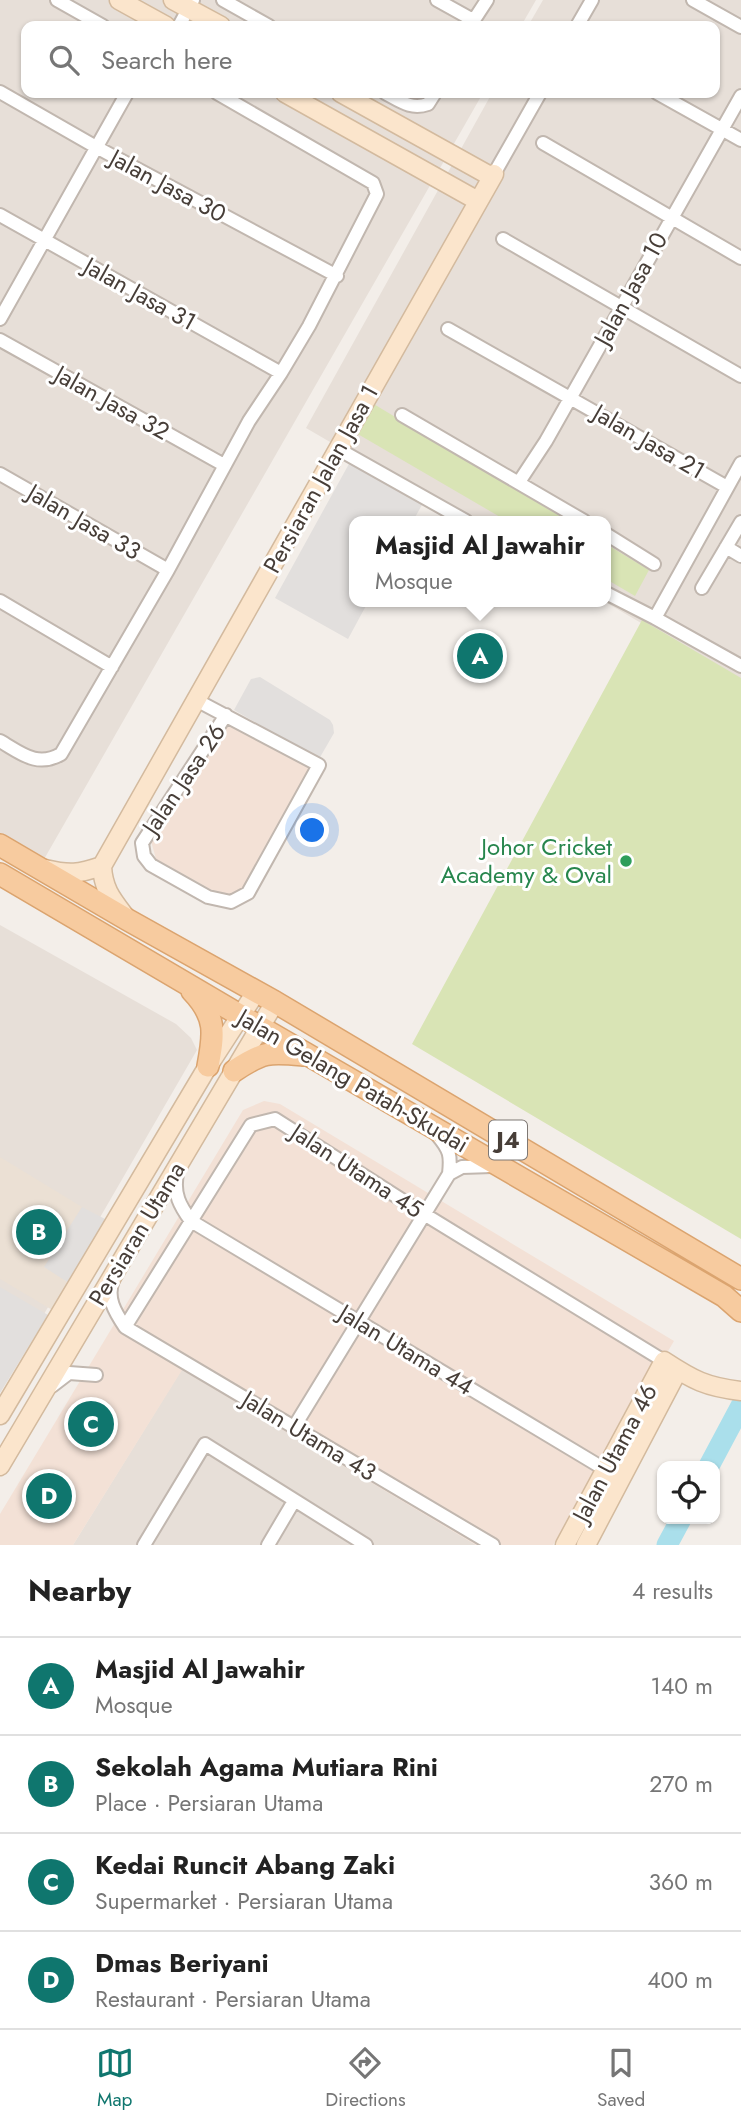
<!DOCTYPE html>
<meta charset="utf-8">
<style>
:root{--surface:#fff;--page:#f6f6f6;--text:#222;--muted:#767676;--line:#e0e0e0;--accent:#0f766e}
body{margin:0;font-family:Jost,sans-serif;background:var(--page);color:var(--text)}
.controls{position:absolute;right:21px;bottom:21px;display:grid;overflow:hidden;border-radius:14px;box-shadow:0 2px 5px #0004}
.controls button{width:63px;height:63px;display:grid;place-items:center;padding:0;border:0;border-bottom:2px solid var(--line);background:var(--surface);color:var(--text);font:35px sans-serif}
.you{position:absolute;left:313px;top:831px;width:24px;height:24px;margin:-18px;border:5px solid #fff;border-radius:50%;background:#1a73e8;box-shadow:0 0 0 10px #1a73e833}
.badge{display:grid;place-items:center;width:46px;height:46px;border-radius:50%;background:var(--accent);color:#fff;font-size:23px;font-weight:700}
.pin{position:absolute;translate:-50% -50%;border:4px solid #fff;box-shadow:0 2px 7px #0006}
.popup{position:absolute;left:349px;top:516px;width:262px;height:91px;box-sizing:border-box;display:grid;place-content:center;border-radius:14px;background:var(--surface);filter:drop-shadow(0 2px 5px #0005);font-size:23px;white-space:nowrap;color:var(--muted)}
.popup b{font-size:26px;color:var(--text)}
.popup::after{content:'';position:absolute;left:50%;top:100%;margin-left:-14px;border:14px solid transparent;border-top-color:var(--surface)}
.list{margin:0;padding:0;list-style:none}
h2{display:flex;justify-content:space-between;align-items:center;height:91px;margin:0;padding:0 28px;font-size:30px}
h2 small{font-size:23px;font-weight:400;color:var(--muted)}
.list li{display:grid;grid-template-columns:46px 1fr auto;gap:21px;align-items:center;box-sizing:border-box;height:98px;padding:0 28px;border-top:2px solid var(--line)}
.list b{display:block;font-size:26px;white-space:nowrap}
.list p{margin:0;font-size:23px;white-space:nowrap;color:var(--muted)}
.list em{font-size:23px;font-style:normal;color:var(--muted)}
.icon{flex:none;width:38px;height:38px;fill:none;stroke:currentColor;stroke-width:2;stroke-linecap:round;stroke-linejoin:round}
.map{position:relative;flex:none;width:741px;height:1545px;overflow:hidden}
.search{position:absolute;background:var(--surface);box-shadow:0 2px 5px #0004;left:21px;right:21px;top:21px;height:77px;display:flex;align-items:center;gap:18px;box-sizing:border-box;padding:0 24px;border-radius:14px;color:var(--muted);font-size:26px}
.sheet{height:483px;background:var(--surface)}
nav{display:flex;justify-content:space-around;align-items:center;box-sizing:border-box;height:98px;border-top:2px solid var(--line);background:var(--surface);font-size:19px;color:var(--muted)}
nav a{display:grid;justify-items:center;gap:4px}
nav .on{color:var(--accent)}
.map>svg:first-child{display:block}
.residential{fill:#e7dfd8}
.commercial{fill:#f3e1d6}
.education{fill:#ebe0d4}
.green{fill:#d9e4b5}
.parking{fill:#e2dfdd}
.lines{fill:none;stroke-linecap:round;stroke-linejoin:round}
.river{stroke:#aadfeb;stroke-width:21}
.street-casing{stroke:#c1b7af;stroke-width:16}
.secondary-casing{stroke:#d3ba9e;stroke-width:21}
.primary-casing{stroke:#dba46f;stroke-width:24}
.street{stroke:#fff;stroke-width:12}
.secondary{stroke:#fbe5cc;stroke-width:18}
.primary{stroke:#f7cb9f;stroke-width:21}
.leisure-dot{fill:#2e9e5b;stroke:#fff;stroke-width:2.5}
.labels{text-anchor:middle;stroke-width:6;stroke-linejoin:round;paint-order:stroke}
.shield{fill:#fff;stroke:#7e7874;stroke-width:2}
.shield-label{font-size:23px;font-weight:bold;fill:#473e38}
.street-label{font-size:24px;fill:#473e38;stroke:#fff}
.leisure-label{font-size:24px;fill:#27864d;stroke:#fff;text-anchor:end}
</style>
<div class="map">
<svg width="741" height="1545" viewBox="0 0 741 1545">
<rect width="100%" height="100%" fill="#f3eee9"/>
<!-- residential -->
<path class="residential" d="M 0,0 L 536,0 L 521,26 L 26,26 L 26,93 L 483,93 L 39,868 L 0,844 Z
M 543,0 L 741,0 L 741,681 L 605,602 L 606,521 L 466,521 L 306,428 L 492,93 L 715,93 L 715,26 L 528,26 Z
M 0,925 L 176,1024 L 191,1038 L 197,1050 L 0,1390 Z
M 182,1369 L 476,1545 L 73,1545 Z"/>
<!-- commercial -->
<path class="commercial" d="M 230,719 L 313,769 L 244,892 L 228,899 L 156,859 L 151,841 L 220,724 Z
M 264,1101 L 280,1104 L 674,1341 L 553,1545 L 476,1545 L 182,1370 L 73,1545 L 0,1545 L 0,1514 L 243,1110 Z"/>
<!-- education -->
<path class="education" d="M 0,1157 L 82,1207 L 45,1267 L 69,1283 L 54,1311 L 0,1279 Z"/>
<!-- green -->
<path class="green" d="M 372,403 L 568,521 L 507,521 L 356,433 Z
M 606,544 L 649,570 L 635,596 L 606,579 Z
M 642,620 L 741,678 L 741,1239 L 412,1044 Z"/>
<!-- parking -->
<path class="parking" d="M 350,462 L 423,503 L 413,521 L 354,521 L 354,602 L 368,602 L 348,639 L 275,598 Z
M 260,677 L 330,720 L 333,725 L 334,733 L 319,759 L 234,710 L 251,679 Z
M 82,1207 L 107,1220 L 69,1283 L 44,1267 Z
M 0,1287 L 48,1315 L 0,1393 Z"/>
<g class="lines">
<!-- river -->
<path class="river" d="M 709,1466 L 741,1406
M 667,1545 L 681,1519"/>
<!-- street casing -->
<g class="street-casing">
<path id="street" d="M 57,0 L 103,26
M 223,0 L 269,26
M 437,0 L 473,20
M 693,0 L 741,27
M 179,26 L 193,0
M 470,26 L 487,0
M 577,26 L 592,0
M 0,92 L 96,147 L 337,276
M 385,93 C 400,101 411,110 428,104 L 435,93
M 657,93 L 741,140
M 543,143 L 741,258
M 494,174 L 540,93
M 0,215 L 281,373
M 503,239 L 741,376
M 0,319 L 127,93
M 448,329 L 727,487
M 0,340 L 224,465
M 402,415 L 584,521
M 338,449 L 466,521
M 0,474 L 168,570
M 519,482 L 546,441 L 741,96
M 606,534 L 654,564
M 726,547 L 741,556
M 702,588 L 741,522
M 606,593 L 655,618 L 741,666
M 0,601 L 112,667
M 655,618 L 741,463
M 196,700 L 319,765 L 248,893 L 231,902 L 208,897 L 151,865 L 144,856 L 142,843 L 226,715
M 0,741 C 21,753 37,768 61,754 L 168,570 L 249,421 L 281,373 L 309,326 L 377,194 L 373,183 L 217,93
M 177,1174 C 173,1194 180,1206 191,1221 L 611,1473
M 449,1174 L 462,1167 L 492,1166
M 113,1280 C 106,1298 115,1312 125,1327 L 493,1545
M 125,1327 L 251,1125 L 275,1119 L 424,1214 L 664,1361
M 52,1386 L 69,1373 L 96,1375
M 294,1427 L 449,1174 C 451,1156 450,1150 438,1136
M 144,1545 L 205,1444 L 366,1545
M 268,1545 L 294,1501"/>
</g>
<!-- secondary casing -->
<g class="secondary-casing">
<path id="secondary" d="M 119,0 L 166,26
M 173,0 L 221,26
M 285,93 L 478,201
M 341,93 L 492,177
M 102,866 L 494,174
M 102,866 C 103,888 111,898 124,915
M 45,869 C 70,875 78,874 102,866
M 0,1415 L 208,1066 L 256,992
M 0,1466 L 275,1002
M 565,1545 L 664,1361 C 693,1380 706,1387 741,1391
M 586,1545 L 678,1370"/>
</g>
<!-- primary casing -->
<g class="primary-casing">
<path id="primary" d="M 0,845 L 128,920 L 275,1002 L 741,1279
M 0,874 L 260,1027 L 724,1296 L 741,1311
M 192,991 C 217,1017 214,1034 208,1066
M 234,1071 C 264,1051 269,1052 304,1055"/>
</g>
<!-- street -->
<use href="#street" class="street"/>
<!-- secondary -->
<use href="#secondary" class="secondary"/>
<!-- primary -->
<use href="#primary" class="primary"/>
</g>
<!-- markers -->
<circle class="leisure-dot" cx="626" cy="861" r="7"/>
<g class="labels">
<!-- shield labels -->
<rect class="shield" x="489" y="1120.5" width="38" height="39" rx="5"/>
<g class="shield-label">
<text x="508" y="1148">J4</text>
</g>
<!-- street labels -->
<g class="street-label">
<text transform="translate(168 186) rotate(28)" y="8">Jalan Jasa 30</text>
<text transform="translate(631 289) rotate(-61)" y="8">Jalan Jasa 10</text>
<text transform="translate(140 294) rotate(29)" y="8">Jalan Jasa 31</text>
<text transform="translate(112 403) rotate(29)" y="8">Jalan Jasa 32</text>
<text transform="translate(649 442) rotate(30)" y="8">Jalan Jasa 21</text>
<text transform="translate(321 479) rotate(-61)" y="8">Persiaran Jalan Jasa 1</text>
<text transform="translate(84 522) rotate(30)" y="8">Jalan Jasa 33</text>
<text transform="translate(184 779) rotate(-56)" y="8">Jalan Jasa 26</text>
<text transform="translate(353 1081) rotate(30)" y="8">Jalan Gelang Patah-Skudai</text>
<text transform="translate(357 1171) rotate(33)" y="8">Jalan Utama 45</text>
<text transform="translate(137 1234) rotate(-59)" y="8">Persiaran Utama</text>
<text transform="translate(406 1350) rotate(31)" y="8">Jalan Utama 44</text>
<text transform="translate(309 1436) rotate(31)" y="8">Jalan Utama 43</text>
<text transform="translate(615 1453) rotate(-62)" y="8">Jalan Utama 46</text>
</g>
<!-- leisure labels -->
<g class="leisure-label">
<text x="612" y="855">Johor Cricket<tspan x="612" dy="28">Academy &amp; Oval</tspan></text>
</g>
</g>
</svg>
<div class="controls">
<button><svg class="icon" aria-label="locate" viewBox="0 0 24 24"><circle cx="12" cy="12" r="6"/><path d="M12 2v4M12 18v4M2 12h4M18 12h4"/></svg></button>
</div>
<div class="you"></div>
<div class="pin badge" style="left:480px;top:656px">A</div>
<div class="popup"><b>Masjid Al Jawahir</b>Mosque</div>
<div class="pin badge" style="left:39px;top:1232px">B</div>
<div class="pin badge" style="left:91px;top:1424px">C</div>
<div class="pin badge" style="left:49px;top:1496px">D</div>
<div class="search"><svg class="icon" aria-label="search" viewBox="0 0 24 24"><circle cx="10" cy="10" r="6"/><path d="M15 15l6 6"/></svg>Search here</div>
</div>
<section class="sheet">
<h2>Nearby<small>4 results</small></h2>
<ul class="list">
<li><span class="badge">A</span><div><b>Masjid Al Jawahir</b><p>Mosque</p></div><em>140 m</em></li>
<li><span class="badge">B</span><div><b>Sekolah Agama Mutiara Rini</b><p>Place · Persiaran Utama</p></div><em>270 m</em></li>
<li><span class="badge">C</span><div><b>Kedai Runcit Abang Zaki</b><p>Supermarket · Persiaran Utama</p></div><em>360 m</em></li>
<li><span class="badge">D</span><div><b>Dmas Beriyani</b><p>Restaurant · Persiaran Utama</p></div><em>400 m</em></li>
</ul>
</section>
<nav>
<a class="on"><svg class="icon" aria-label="map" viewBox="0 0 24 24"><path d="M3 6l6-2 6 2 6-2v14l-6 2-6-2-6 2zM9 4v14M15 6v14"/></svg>Map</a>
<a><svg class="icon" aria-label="directions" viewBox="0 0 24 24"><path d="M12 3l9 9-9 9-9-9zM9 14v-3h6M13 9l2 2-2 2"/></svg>Directions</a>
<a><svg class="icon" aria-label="saved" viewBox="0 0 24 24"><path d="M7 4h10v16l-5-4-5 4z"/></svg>Saved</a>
</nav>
